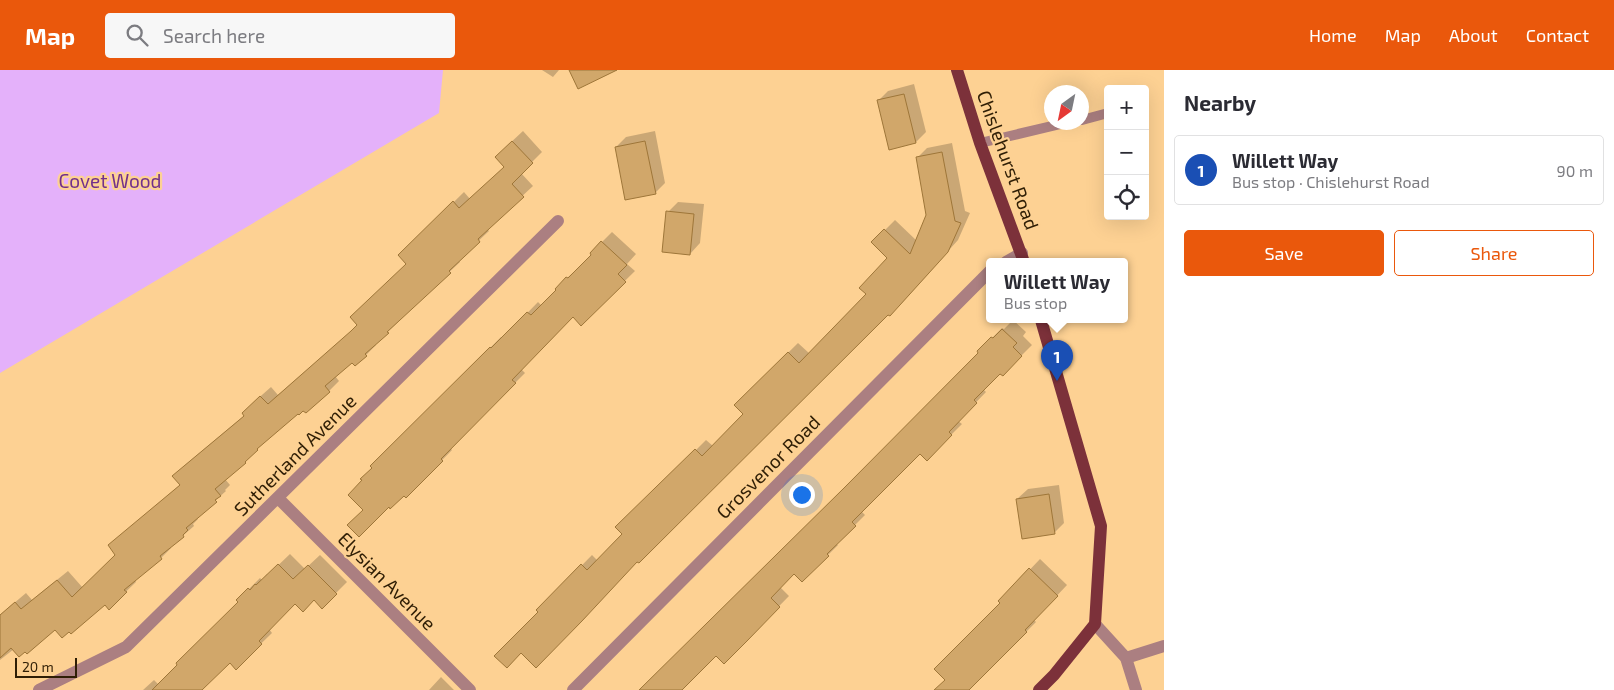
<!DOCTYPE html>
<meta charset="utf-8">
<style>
:root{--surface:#fff;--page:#f7f7f7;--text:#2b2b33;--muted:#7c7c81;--line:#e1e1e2;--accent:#ea580c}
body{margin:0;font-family:"Exo 2",sans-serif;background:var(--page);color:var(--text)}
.controls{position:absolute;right:15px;top:15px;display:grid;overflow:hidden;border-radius:5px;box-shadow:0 5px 20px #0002}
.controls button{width:45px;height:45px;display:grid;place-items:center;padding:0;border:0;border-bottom:1px solid var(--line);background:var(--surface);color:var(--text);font:25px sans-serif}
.compass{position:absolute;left:1044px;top:15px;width:45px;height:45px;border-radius:50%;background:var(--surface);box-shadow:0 5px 20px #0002;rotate:213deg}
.scale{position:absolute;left:15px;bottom:12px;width:62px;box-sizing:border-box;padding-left:5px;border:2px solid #2f1e05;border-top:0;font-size:14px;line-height:18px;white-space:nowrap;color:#2f1e05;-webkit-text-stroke:4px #fdd193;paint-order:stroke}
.you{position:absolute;left:801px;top:424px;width:18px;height:18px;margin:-12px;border:4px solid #fff;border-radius:50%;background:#1a73e8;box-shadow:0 0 0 8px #1a73e833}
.badge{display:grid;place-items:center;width:32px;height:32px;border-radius:50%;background:var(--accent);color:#fff;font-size:16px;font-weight:700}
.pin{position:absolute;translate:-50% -41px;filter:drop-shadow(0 1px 2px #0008)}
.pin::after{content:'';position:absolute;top:26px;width:18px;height:15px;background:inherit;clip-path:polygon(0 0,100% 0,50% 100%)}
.popup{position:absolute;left:986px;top:188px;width:142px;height:65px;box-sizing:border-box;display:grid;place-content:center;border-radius:5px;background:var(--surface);filter:drop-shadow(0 1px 4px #0005);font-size:16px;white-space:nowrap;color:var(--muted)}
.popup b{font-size:19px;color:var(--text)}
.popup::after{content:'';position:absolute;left:50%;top:100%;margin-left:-10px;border:10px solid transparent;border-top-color:var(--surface)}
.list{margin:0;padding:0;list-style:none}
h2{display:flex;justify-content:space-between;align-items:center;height:65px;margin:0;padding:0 20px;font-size:21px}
h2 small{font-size:16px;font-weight:400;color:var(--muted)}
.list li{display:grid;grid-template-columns:32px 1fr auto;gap:15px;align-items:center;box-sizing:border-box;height:70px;margin:0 10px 10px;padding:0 10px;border:1px solid var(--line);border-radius:5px}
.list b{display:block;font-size:19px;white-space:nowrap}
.list p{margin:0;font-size:16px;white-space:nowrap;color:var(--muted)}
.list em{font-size:16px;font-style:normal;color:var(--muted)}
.actions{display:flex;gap:10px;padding:15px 20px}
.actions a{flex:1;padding:11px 0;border:1px solid var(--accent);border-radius:5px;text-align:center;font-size:18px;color:var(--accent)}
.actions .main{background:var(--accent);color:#fff}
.icon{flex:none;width:28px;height:28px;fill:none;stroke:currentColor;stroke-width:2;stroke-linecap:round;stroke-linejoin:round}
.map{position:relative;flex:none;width:1164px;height:620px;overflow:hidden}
header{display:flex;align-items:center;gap:30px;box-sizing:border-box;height:70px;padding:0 25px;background:var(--accent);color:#fff}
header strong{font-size:24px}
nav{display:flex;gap:28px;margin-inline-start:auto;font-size:18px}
.search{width:350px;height:45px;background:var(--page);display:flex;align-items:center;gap:12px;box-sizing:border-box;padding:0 18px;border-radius:5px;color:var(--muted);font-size:19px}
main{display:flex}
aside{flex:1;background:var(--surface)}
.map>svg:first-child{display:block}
.green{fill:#e4b1fa}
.shadow{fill:#0003}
.building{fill:#d1a76a;stroke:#9e7639}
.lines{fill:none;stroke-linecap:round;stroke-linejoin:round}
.service{stroke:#ab7f81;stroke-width:10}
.minor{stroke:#ab7f81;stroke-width:12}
.primary{stroke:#7c313a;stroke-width:12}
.labels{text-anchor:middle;stroke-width:4.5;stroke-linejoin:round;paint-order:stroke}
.street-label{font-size:19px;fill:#2f1e05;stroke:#fdd193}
.park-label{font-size:19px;fill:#72308c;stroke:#fdd193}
</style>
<header>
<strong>Map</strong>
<div class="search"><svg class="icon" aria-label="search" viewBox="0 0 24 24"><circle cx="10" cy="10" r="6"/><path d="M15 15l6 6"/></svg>Search here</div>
<nav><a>Home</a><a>Map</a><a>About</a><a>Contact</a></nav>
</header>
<main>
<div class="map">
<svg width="1164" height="620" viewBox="0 0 1164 620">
<rect width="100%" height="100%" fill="#fdd193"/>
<!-- green -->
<path class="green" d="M 0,0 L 443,0 L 439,43 L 0,303 Z"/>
<!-- shadow -->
<path class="shadow" d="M 542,0 L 559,0 L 553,7 Z
M 914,14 L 926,62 L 916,72 L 890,78 L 878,31 L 888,21 Z
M 523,61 L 542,82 L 521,103 L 533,116 L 487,159 L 489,161 L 458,190 L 460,192 L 397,251 L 398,252 L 375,274 L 376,275 L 366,285 L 355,295 L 352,291 L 335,306 L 339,311 L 329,321 L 303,339 L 267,369 L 245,392 L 225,409 L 230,415 L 225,420 L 226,421 L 196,448 L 198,449 L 193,454 L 194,456 L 170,477 L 171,478 L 161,488 L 135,510 L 136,512 L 109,538 L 105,534 L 14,579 L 0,590 L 0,545 L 26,523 L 32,530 L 68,501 L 83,518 L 117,485 L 109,476 L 181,414 L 184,396 L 245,345 L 253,333 L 271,317 L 278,325 L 359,255 L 408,194 L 400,185 L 464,122 L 470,129 L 506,96 L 506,77 Z
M 655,61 L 665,113 L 655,123 L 616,77 L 626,67 Z
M 952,73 L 965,141 L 970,143 L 958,170 L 900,235 L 888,243 L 638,491 L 540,542 L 538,540 L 592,485 L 598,491 L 624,464 L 617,457 L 676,398 L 677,399 L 706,370 L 713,376 L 745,344 L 735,335 L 798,273 L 810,284 L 868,224 L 889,188 L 883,162 L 895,150 L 917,171 L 928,145 L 917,88 L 927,78 Z
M 678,132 L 704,134 L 700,173 L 690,184 L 668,142 Z
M 612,162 L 636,184 L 627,194 L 635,201 L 581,254 L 573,246 L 521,299 L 525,303 L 450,378 L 452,380 L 406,427 L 404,425 L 389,436 L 365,440 L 373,398 L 372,396 L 501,267 L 502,269 L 538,232 L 542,236 L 558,220 L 557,218 L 567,208 L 593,185 L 591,183 Z
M 1013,250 L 1026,262 L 1023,266 L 1032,275 L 1003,304 L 1000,302 L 983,319 L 986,322 L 958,351 L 962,354 L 927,389 L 920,382 L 861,441 L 865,445 L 836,474 L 838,475 L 802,511 L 794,503 L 780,517 L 789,526 L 724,592 L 716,584 L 680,620 L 641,620 L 980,283 L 979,281 L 1002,258 L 1004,259 Z
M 1059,415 L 1064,453 L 1054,463 L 1017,429 L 1028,419 Z
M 290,484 L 305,499 L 320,485 L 347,512 L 322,537 L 314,529 L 295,533 L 269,559 L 272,563 L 236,598 L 230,591 L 200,620 L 143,620 L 154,610 L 159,615 L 239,532 L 238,530 L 260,508 L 262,510 L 267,504 L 268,505 Z
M 1040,489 L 1067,515 L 1034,550 L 1036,552 L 968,620 L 936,620 L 946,610 L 1002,533 L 1000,531 Z
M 441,607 L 454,620 L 429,620 Z"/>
<!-- building -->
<path class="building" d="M 569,0 L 617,0 L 578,19 Z
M 904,24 L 916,73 L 889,80 L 877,30 Z
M 512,71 L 533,93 L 512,114 L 524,127 L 478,169 L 480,172 L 449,201 L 451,203 L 387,262 L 389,263 L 365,284 L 367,286 L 355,296 L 352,293 L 325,316 L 330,322 L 306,343 L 303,341 L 299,345 L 298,344 L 257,379 L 258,380 L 245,392 L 246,393 L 215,419 L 221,426 L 215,430 L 217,432 L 186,458 L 188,460 L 183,465 L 184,467 L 160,486 L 162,489 L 124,520 L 127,522 L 109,540 L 105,535 L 71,564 L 69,562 L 62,568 L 55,560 L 27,584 L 25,582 L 19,587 L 11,578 L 0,588 L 0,545 L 15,532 L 21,539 L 57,510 L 72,527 L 115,485 L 108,475 L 180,415 L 172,406 L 244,346 L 242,343 L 260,326 L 268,334 L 351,261 L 357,255 L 350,247 L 406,194 L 398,185 L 453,131 L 459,138 L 504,97 L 495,87 Z
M 645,71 L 656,124 L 625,130 L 615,77 Z
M 942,82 L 955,151 L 961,153 L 948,182 L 890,246 L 888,245 L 639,493 L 637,492 L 582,551 L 536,598 L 521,583 L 507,598 L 494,586 L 538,542 L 536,540 L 581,494 L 587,500 L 622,464 L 615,457 L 695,379 L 702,386 L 743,344 L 734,335 L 788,282 L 799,293 L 866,224 L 859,218 L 887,188 L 871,172 L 884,159 L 910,184 L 926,145 L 916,87 Z
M 666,141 L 694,144 L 690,185 L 662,182 Z
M 601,171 L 627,195 L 618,204 L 626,212 L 581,256 L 573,247 L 512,310 L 516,313 L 441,389 L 443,391 L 406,428 L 404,426 L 390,439 L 389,437 L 359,467 L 347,455 L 363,440 L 348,425 L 362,410 L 360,409 L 372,398 L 370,396 L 490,277 L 491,278 L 527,242 L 531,245 L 556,220 L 555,219 L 566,207 L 568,208 L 591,185 L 590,183 Z
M 1002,259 L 1017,273 L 1013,277 L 1022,286 L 1003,306 L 1000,304 L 974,330 L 977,333 L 949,362 L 952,365 L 927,391 L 920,384 L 852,452 L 856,456 L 827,484 L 829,486 L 802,512 L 794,504 L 771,528 L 780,537 L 747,571 L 724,594 L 716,586 L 682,620 L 639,620 L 844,418 L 978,283 L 977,281 L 991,267 L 993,268 Z
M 1049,424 L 1055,464 L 1022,469 L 1016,429 Z
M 278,494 L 293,509 L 308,495 L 337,524 L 322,539 L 314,530 L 303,542 L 295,534 L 259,571 L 262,574 L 236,600 L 230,593 L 202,620 L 152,620 L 177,595 L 176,593 L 238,532 L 236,530 L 248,518 L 250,520 L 255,514 L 256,515 Z
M 1029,498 L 1058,526 L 1025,560 L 1027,562 L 969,620 L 934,620 L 945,610 L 934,599 L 1000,533 L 998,531 Z"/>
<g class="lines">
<!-- service -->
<path class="service" d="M 1082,50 L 1108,43
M 980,73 L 1069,52"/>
<!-- minor -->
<path class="minor" d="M 1006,192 L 1022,183
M 278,428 L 470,620
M 1095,554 L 1126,588 L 1136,620
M 1126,588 L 1164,576
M 39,620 L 126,577 L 558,151
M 573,620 L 990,201"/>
<!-- primary -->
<path class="primary" d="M 957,0 L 980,73 L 1024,192
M 1039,620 L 1054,605 L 1095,554 L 1101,456 L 1041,250"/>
</g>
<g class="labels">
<!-- street labels -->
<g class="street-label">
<text transform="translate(1008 90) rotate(70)" y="7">Chislehurst Road</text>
<text transform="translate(295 385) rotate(-45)" y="7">Sutherland Avenue</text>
<text transform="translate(768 397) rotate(-45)" y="7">Grosvenor Road</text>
<text transform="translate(387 511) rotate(45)" y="7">Elysian Avenue</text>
</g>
<!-- park labels -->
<g class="park-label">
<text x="110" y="118">Covet Wood</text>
</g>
</g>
</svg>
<div class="controls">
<button>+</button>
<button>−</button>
<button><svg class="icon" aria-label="locate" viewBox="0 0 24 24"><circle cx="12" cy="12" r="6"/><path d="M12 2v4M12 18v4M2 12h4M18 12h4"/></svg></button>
</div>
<svg class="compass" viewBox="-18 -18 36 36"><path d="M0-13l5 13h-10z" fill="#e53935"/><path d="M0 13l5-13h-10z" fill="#7c7c81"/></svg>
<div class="scale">20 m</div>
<div class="you"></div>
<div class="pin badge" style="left:1057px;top:311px;background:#1a4fb4">1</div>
<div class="popup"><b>Willett Way</b>Bus stop</div>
</div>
<aside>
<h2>Nearby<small></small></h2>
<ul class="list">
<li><span class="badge" style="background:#1a4fb4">1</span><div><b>Willett Way</b><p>Bus stop · Chislehurst Road</p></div><em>90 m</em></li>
</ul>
<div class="actions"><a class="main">Save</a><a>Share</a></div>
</aside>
</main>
